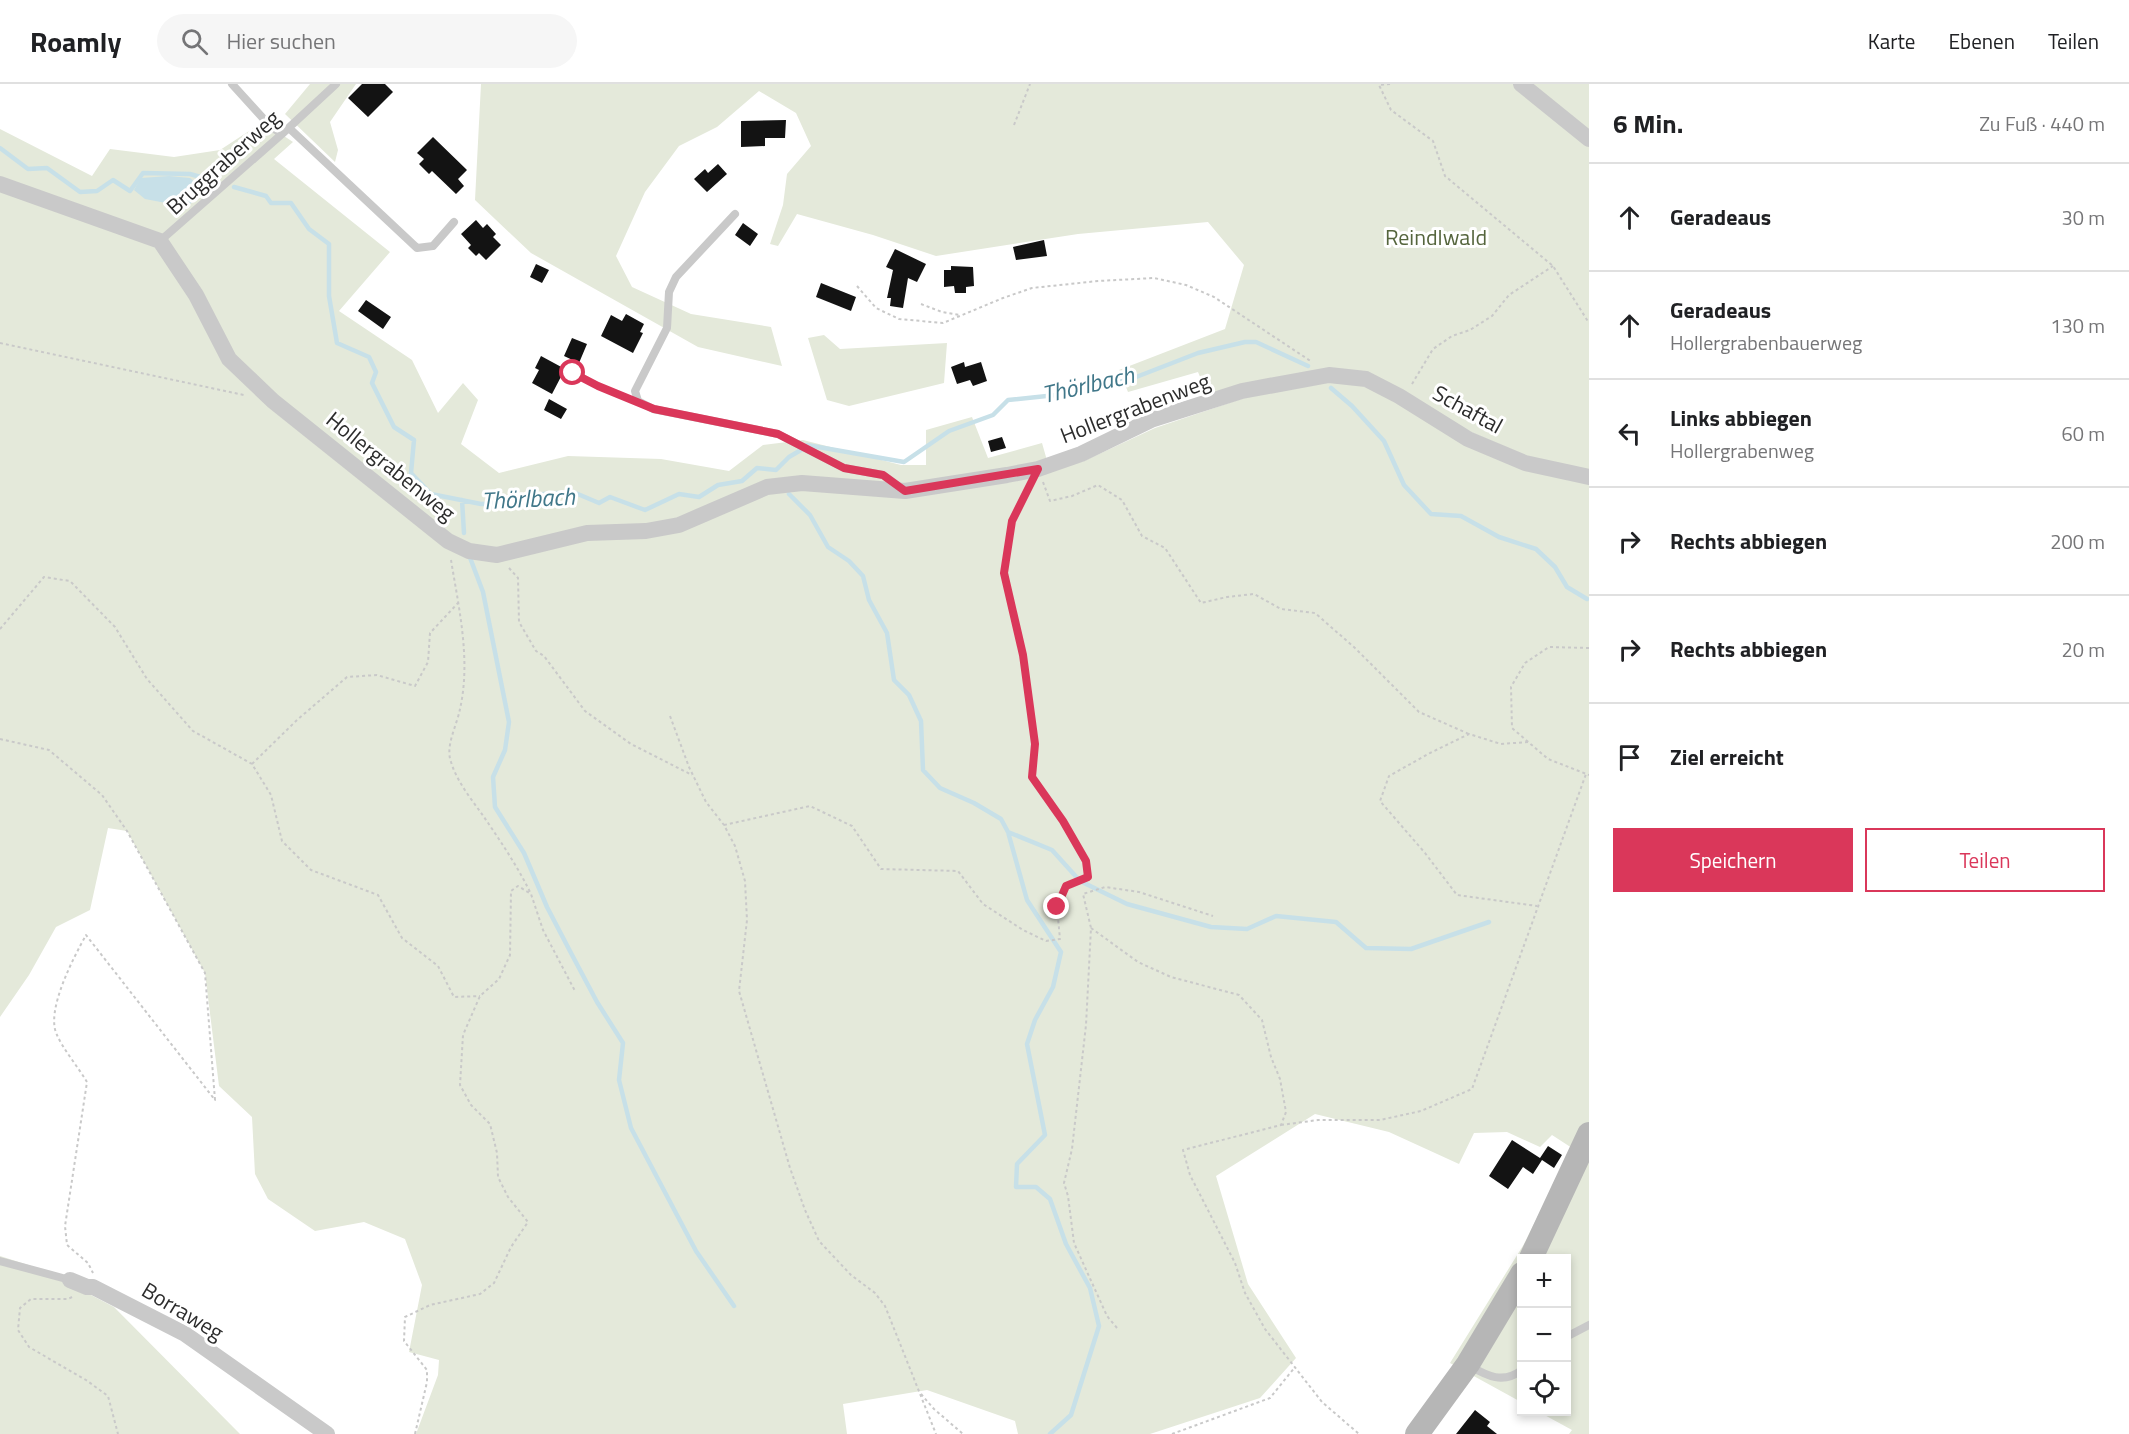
<!DOCTYPE html>
<html lang="de">
<meta charset="utf-8">
<style>
:root{--surface:#fff;--page:#f6f6f6;--text:#202124;--muted:#757577;--line:#e0e0e0;--accent:#da375a}
body{margin:0;font-family:"Titillium Web",sans-serif;background:var(--page);color:var(--text)}
.controls{position:absolute;right:18px;bottom:18px;display:grid;overflow:hidden;border-radius:0px;box-shadow:0 3px 9px #0003}
.controls button{width:54px;height:54px;display:grid;place-items:center;padding:0;border:0;border-bottom:2px solid var(--line);background:var(--surface);color:var(--text);font:30px sans-serif}
.stop{position:absolute;width:18px;height:18px;margin:-14px;border:4px solid #da375a;border-radius:50%;background:#fff}
.stop.end{background:#da375a;border-color:#fff;box-shadow:0 2px 6px #0008}
.list{margin:0;padding:0;list-style:none}
h2{display:flex;justify-content:space-between;align-items:center;height:78px;margin:0;padding:0 24px;font-size:26px}
h2 small{font-size:20px;font-weight:400;color:var(--muted)}
.list li{display:grid;grid-template-columns:39px 1fr auto;gap:18px;align-items:center;box-sizing:border-box;height:108px;padding:0 24px;border-top:2px solid var(--line)}
.list b{display:block;font-size:22px;white-space:nowrap}
.list p{margin:0;font-size:20px;white-space:nowrap;color:var(--muted)}
.list em{font-size:20px;font-style:normal;color:var(--muted)}
.actions{display:flex;gap:12px;padding:18px 24px}
.actions a{flex:1;padding:14px 0;border:2px solid var(--accent);border-radius:0px;text-align:center;font-size:21px;color:var(--accent)}
.actions .main{background:var(--accent);color:#fff}
.icon{flex:none;width:33px;height:33px;fill:none;stroke:currentColor;stroke-width:2;stroke-linecap:round;stroke-linejoin:round}
.map{position:relative;flex:none;width:1589px;height:1350px;overflow:hidden}
header{display:flex;align-items:center;gap:36px;box-sizing:border-box;height:84px;padding:0 30px;background:var(--surface);border-bottom:2px solid var(--line)}
header strong{font-size:28px}
nav{display:flex;gap:33px;margin-inline-start:auto;font-size:21px}
.search{width:420px;height:54px;background:var(--page);display:flex;align-items:center;gap:15px;box-sizing:border-box;padding:0 21px;border-radius:33px;color:var(--muted);font-size:22px}
main{display:flex}
aside{flex:1;background:var(--surface)}
.map>svg:first-child{display:block}
.green{fill:#e4e9da}
.water{fill:#c7e0e8}
.lines{fill:none;stroke-linecap:round;stroke-linejoin:round}
.stream{stroke:#c7e0e8;stroke-width:4.5}
.building{fill:#131313}
.path{stroke:#c9c9c9;stroke-width:2;stroke-dasharray:3 3;stroke-linecap:butt}
.lane{stroke:#c9c9c9;stroke-width:8}
.street{stroke:#c9c9c9;stroke-width:16}
.secondary{stroke:#b6b6b6;stroke-width:24}
.route{stroke:#da375a;stroke-width:8}
.labels{text-anchor:middle;stroke-width:6;stroke-linejoin:round;paint-order:stroke}
.street-label{font-size:22px;fill:#2c2c2c;stroke:#fff}
.park-label{font-size:22px;fill:#55653d;stroke:#fff}
.water-label{font-size:24px;font-style:italic;fill:#407789;stroke:#fff}
</style>
<header>
<strong>Roamly</strong>
<div class="search"><svg class="icon" aria-label="search" viewBox="0 0 24 24"><circle cx="10" cy="10" r="6"/><path d="M15 15l6 6"/></svg>Hier suchen</div>
<nav><a>Karte</a><a>Ebenen</a><a>Teilen</a></nav>
</header>
<main>
<div class="map">
<svg width="1589" height="1350" viewBox="0 0 1589 1350">
<rect width="100%" height="100%" fill="#fff"/>
<!-- green -->
<path class="green" d="M 310,0 L 356,0 L 330,38 L 338,66 L 335,78 L 285,30 Z
M 481,0 L 1589,0 L 1589,386 L 1527,372 L 1473,349 L 1362,287 L 1208,312 L 1198,288 L 1128,308 L 1119,286 L 1225,245 L 1244,181 L 1208,138 L 1078,150 L 936,172 L 873,151 L 797,130 L 778,162 L 770,160 L 783,121 L 787,90 L 811,62 L 796,29 L 759,7 L 717,43 L 679,62 L 645,108 L 616,172 L 632,203 L 691,230 L 771,243 L 782,282 L 698,263 L 531,169 L 475,116 Z
M 263,38 L 293,58 L 274,75 L 390,168 L 339,227 L 412,276 L 438,329 L 463,299 L 478,316 L 461,360 L 499,389 L 568,372 L 661,375 L 729,387 L 763,361 L 803,356 L 901,381 L 926,381 L 926,346 L 972,333 L 988,374 L 1042,359 L 1050,387 L 1084,377 L 1155,344 L 1244,314 L 1331,298 L 1363,302 L 1589,400 L 1589,1350 L 1569,1350 L 1572,1346 L 1539,1328 L 1566,1328 L 1566,1174 L 1522,1174 L 1521,1318 L 1450,1279 L 1524,1160 L 1572,1064 L 1552,1051 L 1540,1063 L 1507,1048 L 1474,1049 L 1459,1080 L 1389,1048 L 1315,1030 L 1216,1092 L 1248,1200 L 1296,1274 L 1260,1314 L 1150,1350 L 1018,1350 L 1015,1337 L 927,1306 L 843,1320 L 847,1350 L 416,1350 L 438,1291 L 439,1276 L 409,1268 L 422,1201 L 405,1155 L 364,1138 L 315,1147 L 268,1115 L 255,1090 L 252,1033 L 219,1002 L 205,889 L 127,747 L 108,744 L 90,826 L 56,843 L 29,891 L 0,933 L 0,45 L 92,92 L 110,65 L 174,73 L 220,66 Z
M 824,251 L 840,265 L 947,259 L 944,299 L 849,322 L 827,316 L 808,254 Z
M 0,1172 L 41,1185 L 114,1223 L 240,1350 L 0,1350 Z"/>
<!-- water -->
<path class="water" d="M 169,92 L 190,94 L 199,102 L 198,114 L 190,120 L 171,120 L 145,115 L 134,106 L 141,94 Z"/>
<g class="lines">
<!-- stream -->
<path class="stream" d="M 0,64 L 28,85 L 47,84 L 80,108 L 97,107 L 113,96 L 130,107 L 143,89 L 190,90 L 218,98
M 234,103 L 266,112 L 271,119 L 291,119 L 309,145 L 329,160 L 329,212 L 337,259 L 369,273 L 376,288 L 372,299 L 394,343 L 414,356 L 411,389 L 431,410 L 481,420 L 531,418 L 543,410 L 573,408 L 599,419 L 610,413 L 645,426 L 679,410 L 699,413 L 718,401 L 742,397 L 757,384 L 776,386 L 789,373 L 801,366
M 1331,304 L 1352,322 L 1384,357 L 1404,401 L 1431,430 L 1461,432 L 1499,453 L 1536,465 L 1555,483 L 1567,503 L 1587,515
M 807,361 L 904,378 L 949,347 L 993,331 L 1008,316 L 1075,309 L 1131,295 L 1198,269 L 1245,258 L 1256,258 L 1308,282
M 789,410 L 810,431 L 828,463 L 849,477 L 863,492 L 869,516 L 887,549 L 894,596 L 909,611 L 921,637 L 923,686 L 940,704 L 974,719 L 1001,735 L 1008,748 L 1027,816 L 1061,868 L 1053,903 L 1035,936 L 1027,960 L 1045,1051 L 1017,1080 L 1016,1103 L 1036,1103 L 1050,1115 L 1066,1160 L 1090,1204 L 1099,1242 L 1071,1331 L 1050,1350
M 462,416 L 464,449
M 469,471 L 483,508 L 509,638 L 505,666 L 493,693 L 495,723 L 524,769 L 547,823 L 571,869 L 597,918 L 623,959 L 619,996 L 631,1044 L 696,1167 L 734,1222
M 1008,748 L 1052,766 L 1080,797 L 1127,820 L 1211,843 L 1247,845 L 1276,832 L 1336,838 L 1366,864 L 1411,865 L 1489,838"/>
</g>
<!-- building -->
<path class="building" d="M 362,0 L 385,0 L 393,8 L 368,33 L 348,14 Z
M 786,36 L 785,54 L 765,54 L 765,62 L 741,63 L 741,37 Z
M 433,53 L 467,86 L 458,95 L 464,102 L 456,110 L 432,87 L 429,90 L 419,80 L 424,75 L 417,69 Z
M 718,80 L 727,90 L 707,108 L 694,95 L 705,85 L 708,89 Z
M 476,136 L 483,144 L 487,140 L 496,150 L 493,153 L 501,161 L 486,176 L 479,169 L 476,172 L 468,164 L 471,161 L 461,150 Z
M 743,139 L 758,150 L 750,162 L 735,151 Z
M 1044,156 L 1047,172 L 1016,176 L 1013,163 Z
M 895,165 L 926,180 L 917,198 L 908,194 L 903,224 L 890,222 L 891,214 L 887,214 L 893,186 L 886,183 Z
M 536,180 L 549,186 L 542,199 L 530,193 Z
M 951,182 L 973,183 L 974,202 L 966,203 L 966,209 L 955,209 L 954,202 L 944,203 L 944,186 L 951,186 Z
M 821,199 L 856,213 L 851,227 L 816,213 Z
M 366,216 L 391,233 L 383,245 L 358,227 Z
M 626,230 L 644,240 L 640,248 L 643,249 L 633,269 L 601,252 L 611,231 L 622,237 Z
M 572,254 L 587,260 L 579,279 L 564,272 Z
M 541,272 L 565,285 L 552,310 L 532,299 L 539,286 L 535,284 Z
M 964,278 L 965,283 L 981,278 L 987,297 L 973,302 L 970,296 L 957,300 L 951,283 Z
M 549,315 L 567,325 L 561,335 L 544,326 Z
M 1002,353 L 1006,364 L 991,368 L 988,357 Z
M 1512,1056 L 1540,1074 L 1548,1062 L 1562,1071 L 1554,1084 L 1542,1076 L 1533,1090 L 1523,1083 L 1508,1105 L 1489,1092 Z
M 1475,1326 L 1490,1338 L 1487,1342 L 1497,1350 L 1456,1350 Z"/>
<g class="lines">
<!-- path -->
<path class="path" d="M 1390,0 L 1379,1 L 1391,26 L 1433,57 L 1445,92 L 1553,182 L 1589,239
M 1014,41 L 1030,0
M 857,202 L 876,224 L 899,235 L 943,239 L 1003,214 L 1032,204 L 1098,197 L 1154,194 L 1186,201 L 1214,213 L 1312,278
M 921,220 L 942,228 L 960,231
M 0,259 L 244,311
M 573,289 L 624,312
M 1412,300 L 1433,265 L 1452,252 L 1470,246 L 1492,232 L 1509,211 L 1553,182
M 1043,398 L 1050,417 L 1072,412 L 1098,401 L 1122,416 L 1142,452 L 1165,464 L 1201,519 L 1227,513 L 1254,510 L 1281,525 L 1315,529 L 1355,564 L 1419,628 L 1469,650
M 451,476 C 459,525 471,576 460,625 C 457,641 445,662 451,678 C 457,698 472,716 484,733 C 501,758 518,783 531,810
M 509,484 L 518,494 L 519,538 L 536,567 L 544,572 L 585,627 L 631,660 L 692,691
M 0,545 L 44,493 L 70,497 L 115,543 L 147,595 L 193,647 L 252,680 L 271,711 L 282,757 L 311,786 L 378,811 L 402,854 L 438,882 L 454,913 L 480,912
M 1589,564 L 1549,563 L 1525,579 L 1511,603 L 1512,644 L 1548,675 L 1589,691
M 670,632 L 689,683 L 706,718 L 724,741 L 735,762 L 745,797 L 747,836 L 739,907 L 790,1084 L 805,1126 L 819,1157 L 851,1191 L 875,1209 L 885,1222 L 936,1350
M 0,655 L 49,666 L 102,711 L 127,747 L 205,889 L 215,1016 L 86,851 C 74,873 45,927 57,951 C 63,965 78,983 87,998 L 65,1142 L 67,1161 L 88,1179 L 93,1189
M 1528,658 L 1501,660 L 1469,650 L 1430,669 L 1389,692 L 1380,717 L 1425,769 L 1457,811 L 1537,822
M 252,680 L 297,636 L 347,593 L 377,591 L 415,602 L 428,578 L 430,549 L 458,519
M 724,741 L 810,722 L 852,742 L 881,785 L 958,787 L 983,820 L 1023,846 L 1046,857 L 1060,855 L 1057,823 L 1067,802 L 1088,793 L 1086,777 L 1063,737 L 1032,693 L 1035,660 L 1023,571 L 1004,489 L 1012,437 L 1029,404
M 1091,844 L 1138,878 L 1171,893 L 1239,911 L 1262,936 L 1271,973 L 1280,995 L 1286,1028 L 1281,1041 L 1183,1066 L 1190,1091 L 1235,1179 L 1245,1209 L 1265,1245 L 1322,1318 L 1359,1350
M 1281,1041 L 1318,1036 L 1380,1036 L 1421,1027 L 1472,1005 L 1586,690
M 72,1213 L 68,1215 L 31,1215 L 20,1224 L 18,1246 L 29,1263 L 86,1296 L 108,1312 L 118,1350
M 1117,1244 L 1107,1232 L 1074,1159 L 1068,1112 L 1064,1099 L 1072,1065 L 1086,941 L 1091,844 L 1083,810 L 1105,803 L 1139,808 L 1213,832
M 921,1310 L 934,1325 L 963,1350
M 415,1350 L 427,1298 L 427,1286 L 404,1257 L 405,1233 L 430,1221 L 480,1210 L 494,1199 L 511,1163 L 528,1138 L 508,1113 L 498,1093 L 497,1069 L 490,1040 L 471,1021 L 460,1001 L 463,951 L 480,912 L 499,895 L 510,871 L 511,807 L 518,802 L 531,810 L 543,846 L 575,907
M 1172,1350 L 1270,1314 L 1295,1283"/>
<!-- lane -->
<path class="lane" d="M 232,0 L 271,43 L 282,50
M 289,44 L 417,164 L 433,162 L 454,138
M 735,130 L 676,193 L 669,208 L 667,244 L 635,307 L 638,317 L 653,325 L 778,350 L 844,384 L 883,391 L 901,404
M 160,157 L 282,50 L 336,0
M 0,1177 L 70,1196
M 1566,1253 L 1589,1241
M 1468,1281 C 1486,1291 1502,1301 1522,1286"/>
<!-- street -->
<path class="street" d="M 1521,0 L 1589,55
M 0,100 L 160,157 L 196,211 L 229,275 L 273,317 L 448,457 L 469,467 L 497,471 L 587,449 L 646,447 L 679,441 L 767,403 L 802,399 L 905,407 L 1007,391 L 1038,385 L 1081,370 L 1151,336 L 1242,307 L 1329,291 L 1366,295 L 1399,312 L 1468,355 L 1525,379 L 1589,393
M 70,1196 L 87,1203 L 93,1203 L 185,1250 L 327,1350"/>
<!-- secondary -->
<path class="secondary" d="M 1531,1174 L 1589,1050
M 1417,1350 L 1468,1280 L 1522,1190"/>
</g>
<g class="lines">
<!-- route -->
<path class="route" d="M 573,289 L 598,302 L 654,325 L 778,350 L 844,384 L 883,391 L 905,407 L 1038,385 L 1012,437 L 1004,489 L 1023,571 L 1035,660 L 1032,693 L 1063,737 L 1086,777 L 1088,793 L 1066,802 L 1057,823"/>
</g>
<g class="labels">
<!-- street labels -->
<g class="street-label">
<text transform="translate(223 78) rotate(-42)" y="8">Bruggraberweg</text>
<text transform="translate(1135 324) rotate(-21)" y="8">Hollergrabenweg</text>
<text transform="translate(1468 325) rotate(29)" y="8">Schaftal</text>
<text transform="translate(391 382) rotate(39)" y="8">Hollergrabenweg</text>
<text transform="translate(183 1227) rotate(31)" y="8">Borraweg</text>
</g>
<!-- park labels -->
<g class="park-label">
<text x="1436" y="161">Reindlwald</text>
</g>
<!-- water labels -->
<g class="water-label">
<text transform="translate(1088 301) rotate(-13)" y="8">Thörlbach</text>
<text transform="translate(528 415) rotate(-3)" y="8">Thörlbach</text>
</g>
</g>
</svg>
<div class="controls">
<button>+</button>
<button>−</button>
<button><svg class="icon" aria-label="locate" viewBox="0 0 24 24"><circle cx="12" cy="12" r="6"/><path d="M12 2v4M12 18v4M2 12h4M18 12h4"/></svg></button>
</div>
<div class="stop" style="left:573px;top:289px"></div>
<div class="stop end" style="left:1057px;top:823px"></div>
</div>
<aside>
<h2>6 Min.<small>Zu Fuß · 440 m</small></h2>
<ul class="list">
<li><svg class="icon" aria-label="ahead" viewBox="0 0 24 24"><path d="M12 20V5M6 11l6-6 6 6"/></svg><div><b>Geradeaus</b></div><em>30 m</em></li>
<li><svg class="icon" aria-label="ahead" viewBox="0 0 24 24"><path d="M12 20V5M6 11l6-6 6 6"/></svg><div><b>Geradeaus</b><p>Hollergrabenbauerweg</p></div><em>130 m</em></li>
<li><svg class="icon" aria-label="left" viewBox="0 0 24 24"><path d="M17 20v-9H6M10 6l-5 5 5 5"/></svg><div><b>Links abbiegen</b><p>Hollergrabenweg</p></div><em>60 m</em></li>
<li><svg class="icon" aria-label="right" viewBox="0 0 24 24"><path d="M7 20v-9h11M14 6l5 5-5 5"/></svg><div><b>Rechts abbiegen</b></div><em>200 m</em></li>
<li><svg class="icon" aria-label="right" viewBox="0 0 24 24"><path d="M7 20v-9h11M14 6l5 5-5 5"/></svg><div><b>Rechts abbiegen</b></div><em>20 m</em></li>
<li><svg class="icon" aria-label="arrive" viewBox="0 0 24 24"><path d="M6 21V4h12l-3 4 3 4H6"/></svg><div><b>Ziel erreicht</b></div></li>
</ul>
<div class="actions"><a class="main">Speichern</a><a>Teilen</a></div>
</aside>
</main>
